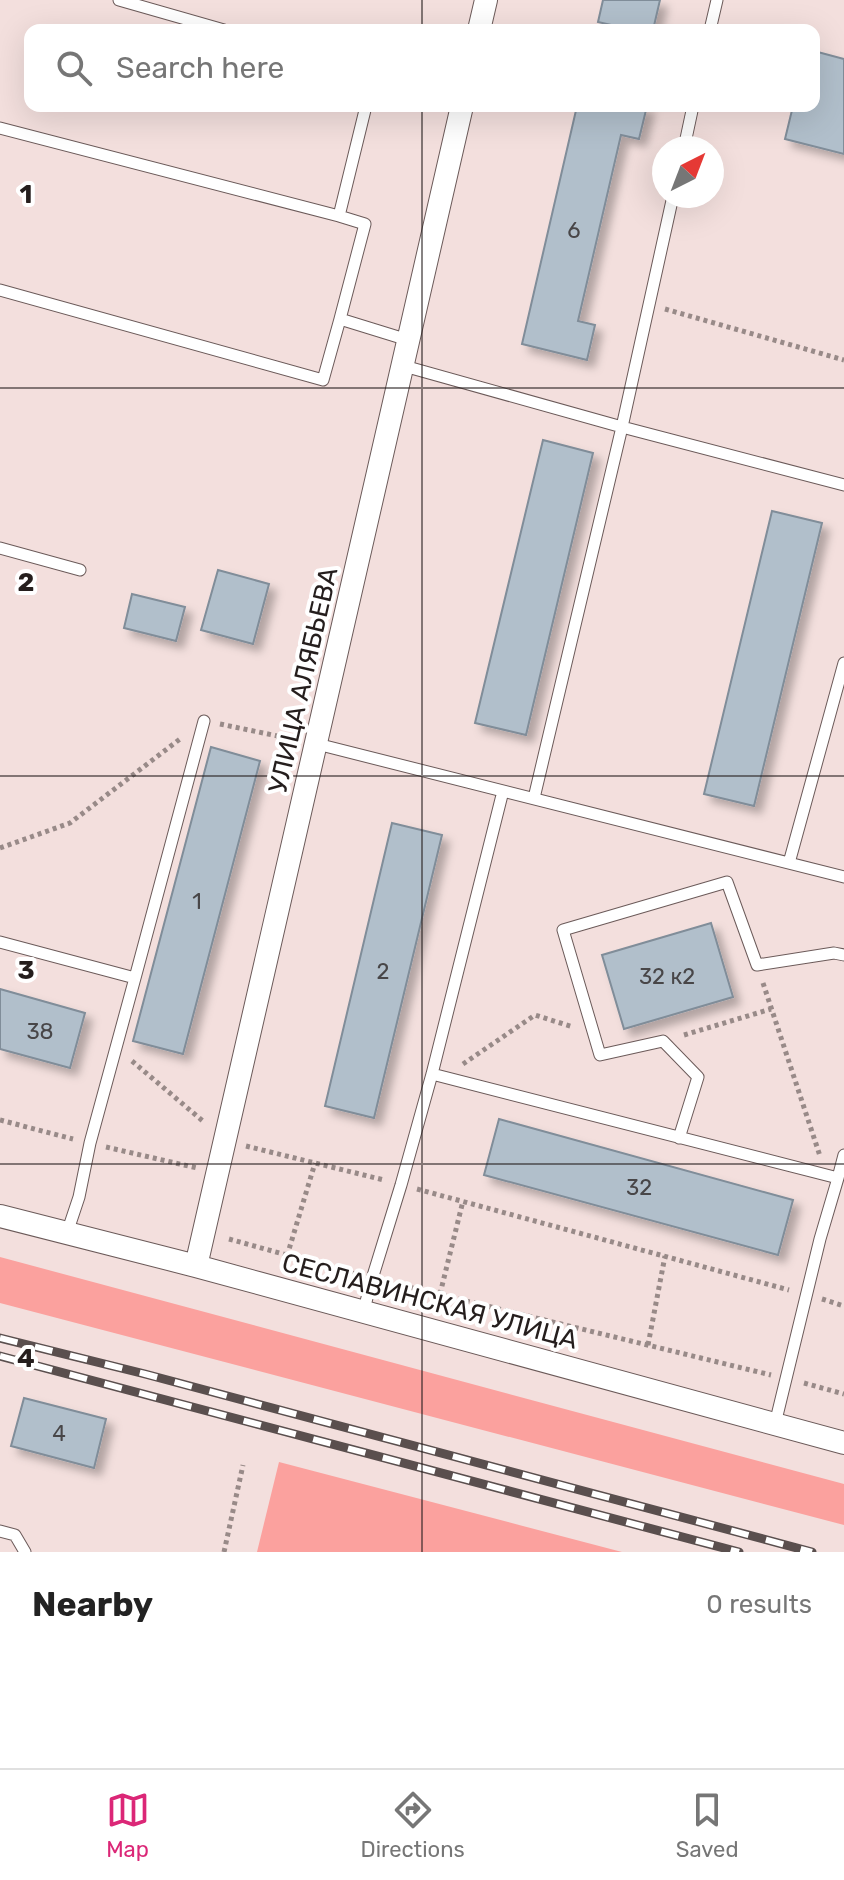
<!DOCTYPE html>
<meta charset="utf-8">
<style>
:root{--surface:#fff;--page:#f2f2f2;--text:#222;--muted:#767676;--line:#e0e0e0;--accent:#db2777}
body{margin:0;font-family:Rubik,sans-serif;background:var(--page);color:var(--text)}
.compass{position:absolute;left:652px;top:136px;width:72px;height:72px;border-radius:50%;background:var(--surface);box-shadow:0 8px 32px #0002;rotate:42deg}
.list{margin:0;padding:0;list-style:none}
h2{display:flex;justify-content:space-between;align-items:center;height:104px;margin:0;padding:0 32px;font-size:34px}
h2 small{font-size:26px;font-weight:400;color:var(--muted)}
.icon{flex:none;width:44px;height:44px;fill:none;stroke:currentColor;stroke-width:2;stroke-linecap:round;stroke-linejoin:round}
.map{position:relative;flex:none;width:844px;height:1552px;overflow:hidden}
.search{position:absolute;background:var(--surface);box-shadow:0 8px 32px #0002;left:24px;right:24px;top:24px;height:88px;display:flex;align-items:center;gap:20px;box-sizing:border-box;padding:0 28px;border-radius:16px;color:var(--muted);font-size:30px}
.sheet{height:216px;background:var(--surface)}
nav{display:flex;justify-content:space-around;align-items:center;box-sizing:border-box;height:112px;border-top:2px solid var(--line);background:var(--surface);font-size:22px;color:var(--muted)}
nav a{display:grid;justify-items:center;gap:4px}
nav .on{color:var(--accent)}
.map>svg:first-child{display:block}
.green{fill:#fba19e}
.building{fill:#b1bfcb;stroke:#808d99;stroke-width:2;filter:url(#shadow)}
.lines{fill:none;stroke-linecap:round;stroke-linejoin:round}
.lane-casing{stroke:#6b5a59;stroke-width:13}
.street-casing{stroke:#6b5a59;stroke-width:24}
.path{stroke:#988a88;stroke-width:5;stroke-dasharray:4 4;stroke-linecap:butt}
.lane{stroke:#fff;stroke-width:11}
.street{stroke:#fff;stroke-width:22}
.rail-casing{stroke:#5a4f4e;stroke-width:9}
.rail{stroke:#fff;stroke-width:6;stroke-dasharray:18;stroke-linecap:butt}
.grid{fill:none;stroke:#251e1d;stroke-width:2;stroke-opacity:0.55}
.labels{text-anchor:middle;stroke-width:8;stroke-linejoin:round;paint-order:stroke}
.number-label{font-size:22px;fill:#484648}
.street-label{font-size:26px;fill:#251e1d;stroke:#fff}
.grid-label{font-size:26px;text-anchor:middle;font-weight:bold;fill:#251e1d;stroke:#fff;stroke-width:8;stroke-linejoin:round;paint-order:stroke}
</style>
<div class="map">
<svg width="844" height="1552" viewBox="0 0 844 1552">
<defs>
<filter id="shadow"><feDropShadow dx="7" dy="7" stdDeviation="4" flood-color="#0004"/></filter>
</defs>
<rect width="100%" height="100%" fill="#f3dfdd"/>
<!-- green -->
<path class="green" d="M 0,1257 L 844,1484 L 844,1525 L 0,1303 Z
M 279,1462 L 622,1552 L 257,1552 Z"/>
<!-- building -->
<path class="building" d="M 603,0 L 660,0 L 653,30 L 633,30 L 598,22 Z
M 814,51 L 844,59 L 844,154 L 785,139 L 793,106 L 814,106 Z
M 577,106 L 647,106 L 639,139 L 621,135 L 578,321 L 595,325 L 587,360 L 522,344 Z
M 543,440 L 593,453 L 526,735 L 475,723 Z
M 772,511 L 822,523 L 754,806 L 704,794 Z
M 218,570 L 269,584 L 253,644 L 201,630 Z
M 132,594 L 185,607 L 176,641 L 124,628 Z
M 211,747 L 260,761 L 183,1054 L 133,1041 Z
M 392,823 L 442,835 L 374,1118 L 325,1106 Z
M 711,923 L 733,997 L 624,1029 L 602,955 Z
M 0,989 L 85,1013 L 70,1068 L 0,1049 Z
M 499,1119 L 793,1200 L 778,1255 L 484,1175 Z
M 24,1398 L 106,1419 L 94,1468 L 11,1446 Z"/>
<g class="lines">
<!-- lane casing -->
<g class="lane-casing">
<path id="lane" d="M 119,0 L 224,30
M 710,30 L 717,0
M 0,128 L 339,216 L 366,106
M 684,148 L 693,106
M 339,216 L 365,224 L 340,319 L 408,340
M 0,290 L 323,380 L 340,319
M 404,366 L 622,427 L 844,485
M 0,548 L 80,570
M 317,744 L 844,877
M 534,798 L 622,427 L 673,196
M 789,863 L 844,663
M 0,942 L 135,978 L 90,1143 L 79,1197 L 67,1233
M 135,978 L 204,721
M 432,1074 L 838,1178 L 820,1239 L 775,1424
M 679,1138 L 698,1077 L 663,1041 L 600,1055 L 563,930 L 727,882 L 757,965 L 834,953 L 844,955
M 838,1178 L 844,1155
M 363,1313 L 372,1279 L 401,1185 L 432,1074 L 503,791
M 0,1531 L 15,1535 L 25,1552"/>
</g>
<!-- street casing -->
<g class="street-casing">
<path id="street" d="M 479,30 L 486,0
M 0,1216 L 196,1266 L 844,1443
M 196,1266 L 462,106"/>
</g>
<!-- path -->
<path class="path" d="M 665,309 L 844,360
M 220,724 L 292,739
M 0,848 L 70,823 L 180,739
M 763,983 L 820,1156
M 684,1035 L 771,1009
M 132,1061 L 204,1122
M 463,1064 L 535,1015 L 573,1027
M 0,1120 L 73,1139
M 246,1146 L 384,1180
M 106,1147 L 197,1168
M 417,1189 L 789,1290
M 229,1239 L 355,1274
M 287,1256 L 315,1163
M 388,1282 L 771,1375
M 440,1294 L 463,1201
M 822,1299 L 844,1306
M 648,1345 L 665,1256
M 804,1383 L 844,1394
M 224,1552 L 243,1465"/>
<!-- lane -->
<use href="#lane" class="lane"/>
<!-- street -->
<use href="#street" class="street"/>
<!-- rail casing -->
<g class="rail-casing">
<path id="rail" d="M 0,1338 L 145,1374 L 812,1552
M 0,1356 L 739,1552"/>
</g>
<!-- rail -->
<use href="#rail" class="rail"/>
</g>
<!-- grid -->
<path class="grid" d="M 422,0 L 422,30M 422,106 L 422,1552M 0,388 L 844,388M 0,776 L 844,776M 0,1164 L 844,1164"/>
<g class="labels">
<!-- number labels -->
<g class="number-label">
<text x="574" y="238">6</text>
<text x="197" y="909">1</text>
<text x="383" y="979">2</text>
<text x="667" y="984">32 к2</text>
<text x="40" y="1039">38</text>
<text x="639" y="1195">32</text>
<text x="59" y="1441">4</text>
</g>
<!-- street labels -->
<g class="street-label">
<text transform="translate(303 680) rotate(-77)" y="9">УЛИЦА АЛЯБЬЕВА</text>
<text transform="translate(430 1301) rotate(15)" y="9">СЕСЛАВИНСКАЯ УЛИЦА</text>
</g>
</g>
<g class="grid-label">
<text x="26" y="203">1</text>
<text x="26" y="591">2</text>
<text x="26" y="979">3</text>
<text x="26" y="1367">4</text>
</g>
</svg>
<svg class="compass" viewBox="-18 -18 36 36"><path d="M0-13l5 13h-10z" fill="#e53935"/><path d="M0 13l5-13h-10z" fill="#767676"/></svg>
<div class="search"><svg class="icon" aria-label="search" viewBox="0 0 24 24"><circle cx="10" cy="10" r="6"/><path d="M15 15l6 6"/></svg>Search here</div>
</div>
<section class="sheet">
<h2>Nearby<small>0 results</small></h2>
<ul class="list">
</ul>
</section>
<nav>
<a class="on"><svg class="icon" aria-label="map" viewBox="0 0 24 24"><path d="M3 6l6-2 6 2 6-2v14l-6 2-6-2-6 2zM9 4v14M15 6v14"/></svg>Map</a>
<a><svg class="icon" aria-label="directions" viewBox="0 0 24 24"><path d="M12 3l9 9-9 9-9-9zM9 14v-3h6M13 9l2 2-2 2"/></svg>Directions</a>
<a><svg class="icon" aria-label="saved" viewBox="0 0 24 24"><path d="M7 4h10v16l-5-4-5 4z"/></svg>Saved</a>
</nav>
